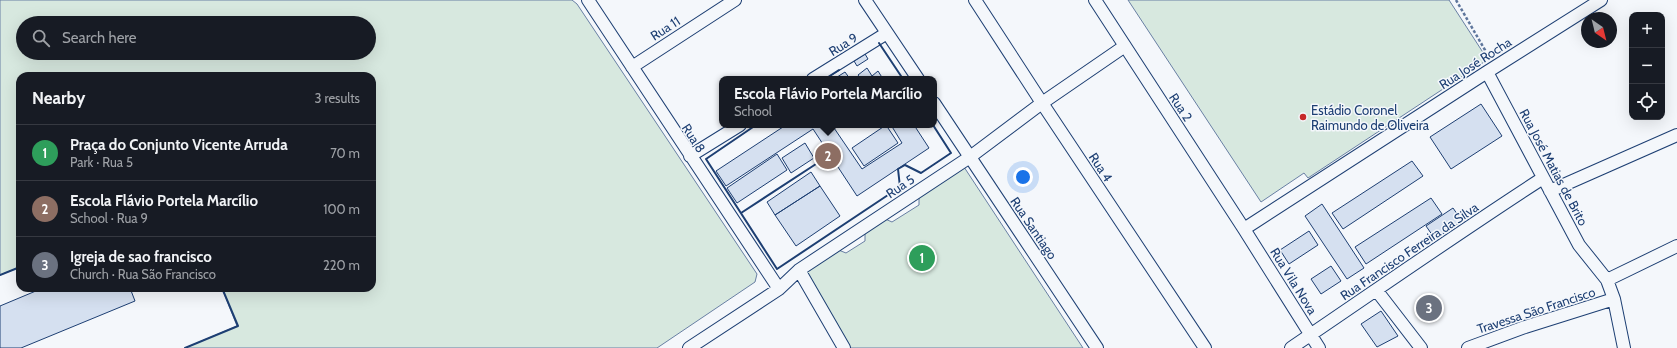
<!DOCTYPE html>
<meta charset="utf-8">
<style>
:root{--surface:#171b24;--page:#20242c;--text:#f1f3f6;--muted:#9ea1a6;--line:#363941;--accent:#db2777}
body{margin:0;font-family:Cabin,sans-serif;background:var(--page);color:var(--text)}
.controls{position:absolute;right:12px;top:12px;display:grid;overflow:hidden;border-radius:8px;box-shadow:0 4px 16px #0002}
.controls button{width:36px;height:36px;display:grid;place-items:center;padding:0;border:0;border-bottom:1px solid var(--line);background:var(--surface);color:var(--text);font:20px sans-serif}
.compass{position:absolute;left:1581px;top:12px;width:36px;height:36px;border-radius:50%;background:var(--surface);box-shadow:0 4px 16px #0002;rotate:145deg}
.you{position:absolute;left:1023px;top:177px;width:14px;height:14px;margin:-10px;border:3px solid #fff;border-radius:50%;background:#1a73e8;box-shadow:0 0 0 6px #1a73e833}
.badge{display:grid;place-items:center;width:26px;height:26px;border-radius:50%;background:var(--accent);color:#fff;font-size:13px;font-weight:700}
.pin{position:absolute;translate:-50% -50%;border:2px solid #fff;box-shadow:0 1px 4px #0006}
.popup{position:absolute;left:719px;top:76px;width:218px;height:52px;box-sizing:border-box;display:grid;place-content:center;border-radius:8px;background:var(--surface);filter:drop-shadow(0 1px 3px #0005);font-size:13px;white-space:nowrap;color:var(--muted)}
.popup b{font-size:15px;color:var(--text)}
.popup::after{content:'';position:absolute;left:50%;top:100%;margin-left:-8px;border:8px solid transparent;border-top-color:var(--surface)}
.list{margin:0;padding:0;list-style:none}
h2{display:flex;justify-content:space-between;align-items:center;height:52px;margin:0;padding:0 16px;font-size:17px}
h2 small{font-size:13px;font-weight:400;color:var(--muted)}
.list li{display:grid;grid-template-columns:26px 1fr auto;gap:12px;align-items:center;box-sizing:border-box;height:56px;padding:0 16px;border-top:1px solid var(--line)}
.list b{display:block;font-size:15px;white-space:nowrap}
.list p{margin:0;font-size:13px;white-space:nowrap;color:var(--muted)}
.list em{font-size:13px;font-style:normal;color:var(--muted)}
.icon{flex:none;width:22px;height:22px;fill:none;stroke:currentColor;stroke-width:2;stroke-linecap:round;stroke-linejoin:round}
.map{position:relative;flex:none;width:1677px;height:348px;overflow:hidden}
.search{position:absolute;background:var(--surface);box-shadow:0 4px 16px #0002;left:16px;top:16px;width:360px;height:44px;display:flex;align-items:center;gap:10px;box-sizing:border-box;padding:0 14px;border-radius:22px;color:var(--muted);font-size:15px}
.panel{position:absolute;background:var(--surface);box-shadow:0 4px 16px #0002;left:16px;top:72px;width:360px;height:220px;border-radius:12px}
.map>svg:first-child{display:block}
.green{fill:#d7e8df;stroke:#687fa3;fill-rule:evenodd}
.building{fill:#d5e0f0;stroke:#1d3f73}
.lines{fill:none;stroke-linecap:round;stroke-linejoin:round}
.street-casing{stroke:#1d3f73;stroke-width:14}
.path{stroke:#5e769c;stroke-width:2.5;stroke-dasharray:3 2;stroke-linecap:butt}
.street{stroke:#f4f7fb;stroke-width:12}
.wall{stroke:#1d3f73;stroke-width:2}
.poi-dot{fill:#c62828;stroke:#f4f7fb;stroke-width:1.5}
.labels{text-anchor:middle;stroke-width:3;stroke-linejoin:round;paint-order:stroke}
.street-label{font-size:13px;fill:#1d3f73;stroke:#f4f7fb}
.poi-label{font-size:13px;fill:#1d3f73;stroke:#f4f7fb;text-anchor:start}
</style>
<div class="map">
<svg width="1677" height="348" viewBox="0 0 1677 348">
<rect width="100%" height="100%" fill="#f4f7fb"/>
<!-- green -->
<path class="green" d="M 0,0 L 572,0 L 577,4 L 757,274 L 755,282 L 657,348 L 185,348 L 237,326 L 222,288 L 372,288 L 372,76 L 20,76 L 20,267 L 0,275 ZM 23,23 L 369,23 L 369,53 L 23,53 Z
M 1128,0 L 1449,0 L 1484,54 L 1484,62 L 1308,178 L 1304,173 L 1261,202 Z
M 964,167 L 1083,348 L 848,348 L 806,273 L 806,268 L 836,249 L 846,253 L 865,241 L 865,229 L 883,218 L 892,222 L 919,205 L 919,193 Z"/>
<!-- building -->
<path class="building" d="M 865,54 L 868,59 L 857,66 L 854,61 Z
M 867,68 L 872,76 L 878,71 L 883,79 L 861,79 L 858,75 Z
M 845,72 L 850,79 L 834,79 Z
M 1481,104 L 1502,136 L 1451,169 L 1430,137 Z
M 786,125 L 832,125 L 862,169 L 902,143 L 891,125 L 914,125 L 929,148 L 857,196 L 813,129 L 726,186 L 716,171 Z
M 886,125 L 898,143 L 864,166 L 852,148 Z
M 805,143 L 814,158 L 791,173 L 782,158 Z
M 777,154 L 787,170 L 737,203 L 727,188 Z
M 1412,161 L 1423,176 L 1343,229 L 1332,213 Z
M 811,172 L 820,186 L 775,215 L 767,202 Z
M 820,186 L 840,216 L 796,246 L 775,215 Z
M 1431,198 L 1442,214 L 1366,264 L 1355,247 Z
M 1322,204 L 1364,268 L 1347,279 L 1305,216 Z
M 1453,208 L 1462,221 L 1435,239 L 1426,226 Z
M 1309,231 L 1318,245 L 1289,264 L 1280,250 Z
M 1331,266 L 1341,281 L 1321,294 L 1311,279 Z
M 43,288 L 130,288 L 135,301 L 21,348 L 0,348 L 0,306 Z
M 1381,311 L 1398,336 L 1377,347 L 1361,324 Z"/>
<g class="lines">
<!-- street casing -->
<g class="street-casing">
<path id="street" d="M 588,0 L 779,289
M 865,0 L 918,79
M 975,0 L 1042,103 L 1205,348
M 1095,0 L 1244,229 L 1319,348
M 632,67 L 735,0
M 1487,72 L 1579,245 L 1607,280 L 1614,299 L 1624,348
M 813,79 L 887,33
M 934,103 L 1097,348
M 690,156 L 740,125
M 1550,191 L 1677,135
M 1244,229 L 1487,72 L 1601,0
M 799,270 L 844,348
M 1607,280 L 1677,246
M 1377,291 L 1421,348
M 689,348 L 779,289 L 799,270 L 970,157 L 1042,103 L 1125,46
M 1291,348 C 1375,291 1458,233 1543,178
M 1468,348 L 1525,327 L 1614,299"/>
</g>
<!-- path -->
<path class="path" d="M 1456,0 L 1485,50 L 1487,59"/>
<!-- street -->
<use href="#street" class="street"/>
<!-- wall -->
<path class="wall" d="M 879,43 L 903,79
M 825,79 L 839,70
M 756,125 L 706,159 L 777,269 L 900,187 L 898,169 L 905,165 L 921,173 L 951,153 L 933,125
M 818,163 L 830,155
M 741,213 L 816,164
M 0,275 L 20,267
M 185,348 L 238,326 L 222,288"/>
</g>
<!-- markers -->
<circle class="poi-dot" cx="1303" cy="117" r="4"/>
<g class="labels">
<!-- street labels -->
<g class="street-label">
<text transform="translate(665 28) rotate(-33)" y="5">Rua 11</text>
<text transform="translate(843 44) rotate(-32)" y="5">Rua 9</text>
<text transform="translate(1475 63) rotate(-33)" y="5">Rua José Rocha</text>
<text transform="translate(1181 107) rotate(57)" y="5">Rua 2</text>
<text transform="translate(694 138) rotate(57)" y="5">Rua 8</text>
<text transform="translate(1101 167) rotate(56)" y="5">Rua 4</text>
<text transform="translate(1554 167) rotate(62)" y="5">Rua José Matias de Brito</text>
<text transform="translate(900 186) rotate(-34)" y="5">Rua 5</text>
<text transform="translate(1034 228) rotate(56)" y="5">Rua Santiago</text>
<text transform="translate(1409 251) rotate(-34)" y="5">Rua Francisco Ferreira da Silva</text>
<text transform="translate(1294 281) rotate(58)" y="5">Rua Vila Nova</text>
<text transform="translate(1536 310) rotate(-18)" y="5">Travessa São Francisco</text>
</g>
<!-- poi labels -->
<g class="poi-label">
<text x="1311" y="115">Estádio Coronel<tspan x="1311" dy="15">Raimundo de Oliveira</tspan></text>
</g>
</g>
</svg>
<div class="controls">
<button>+</button>
<button>−</button>
<button><svg class="icon" aria-label="locate" viewBox="0 0 24 24"><circle cx="12" cy="12" r="6"/><path d="M12 2v4M12 18v4M2 12h4M18 12h4"/></svg></button>
</div>
<svg class="compass" viewBox="-18 -18 36 36"><path d="M0-13l5 13h-10z" fill="#e53935"/><path d="M0 13l5-13h-10z" fill="#9ea1a6"/></svg>
<div class="you"></div>
<div class="pin badge" style="left:922px;top:258px;background:#2e9e5b">1</div>
<div class="pin badge" style="left:828px;top:156px;background:#8d6e63">2</div>
<div class="popup"><b>Escola Flávio Portela Marcílio</b>School</div>
<div class="pin badge" style="left:1429px;top:308px;background:#6b7280">3</div>
<div class="search"><svg class="icon" aria-label="search" viewBox="0 0 24 24"><circle cx="10" cy="10" r="6"/><path d="M15 15l6 6"/></svg>Search here</div>
<section class="panel">
<h2>Nearby<small>3 results</small></h2>
<ul class="list">
<li><span class="badge" style="background:#2e9e5b">1</span><div><b>Praça do Conjunto Vicente Arruda</b><p>Park · Rua 5</p></div><em>70 m</em></li>
<li><span class="badge" style="background:#8d6e63">2</span><div><b>Escola Flávio Portela Marcílio</b><p>School · Rua 9</p></div><em>100 m</em></li>
<li><span class="badge" style="background:#6b7280">3</span><div><b>Igreja de sao francisco</b><p>Church · Rua São Francisco</p></div><em>220 m</em></li>
</ul>
</section>
</div>
